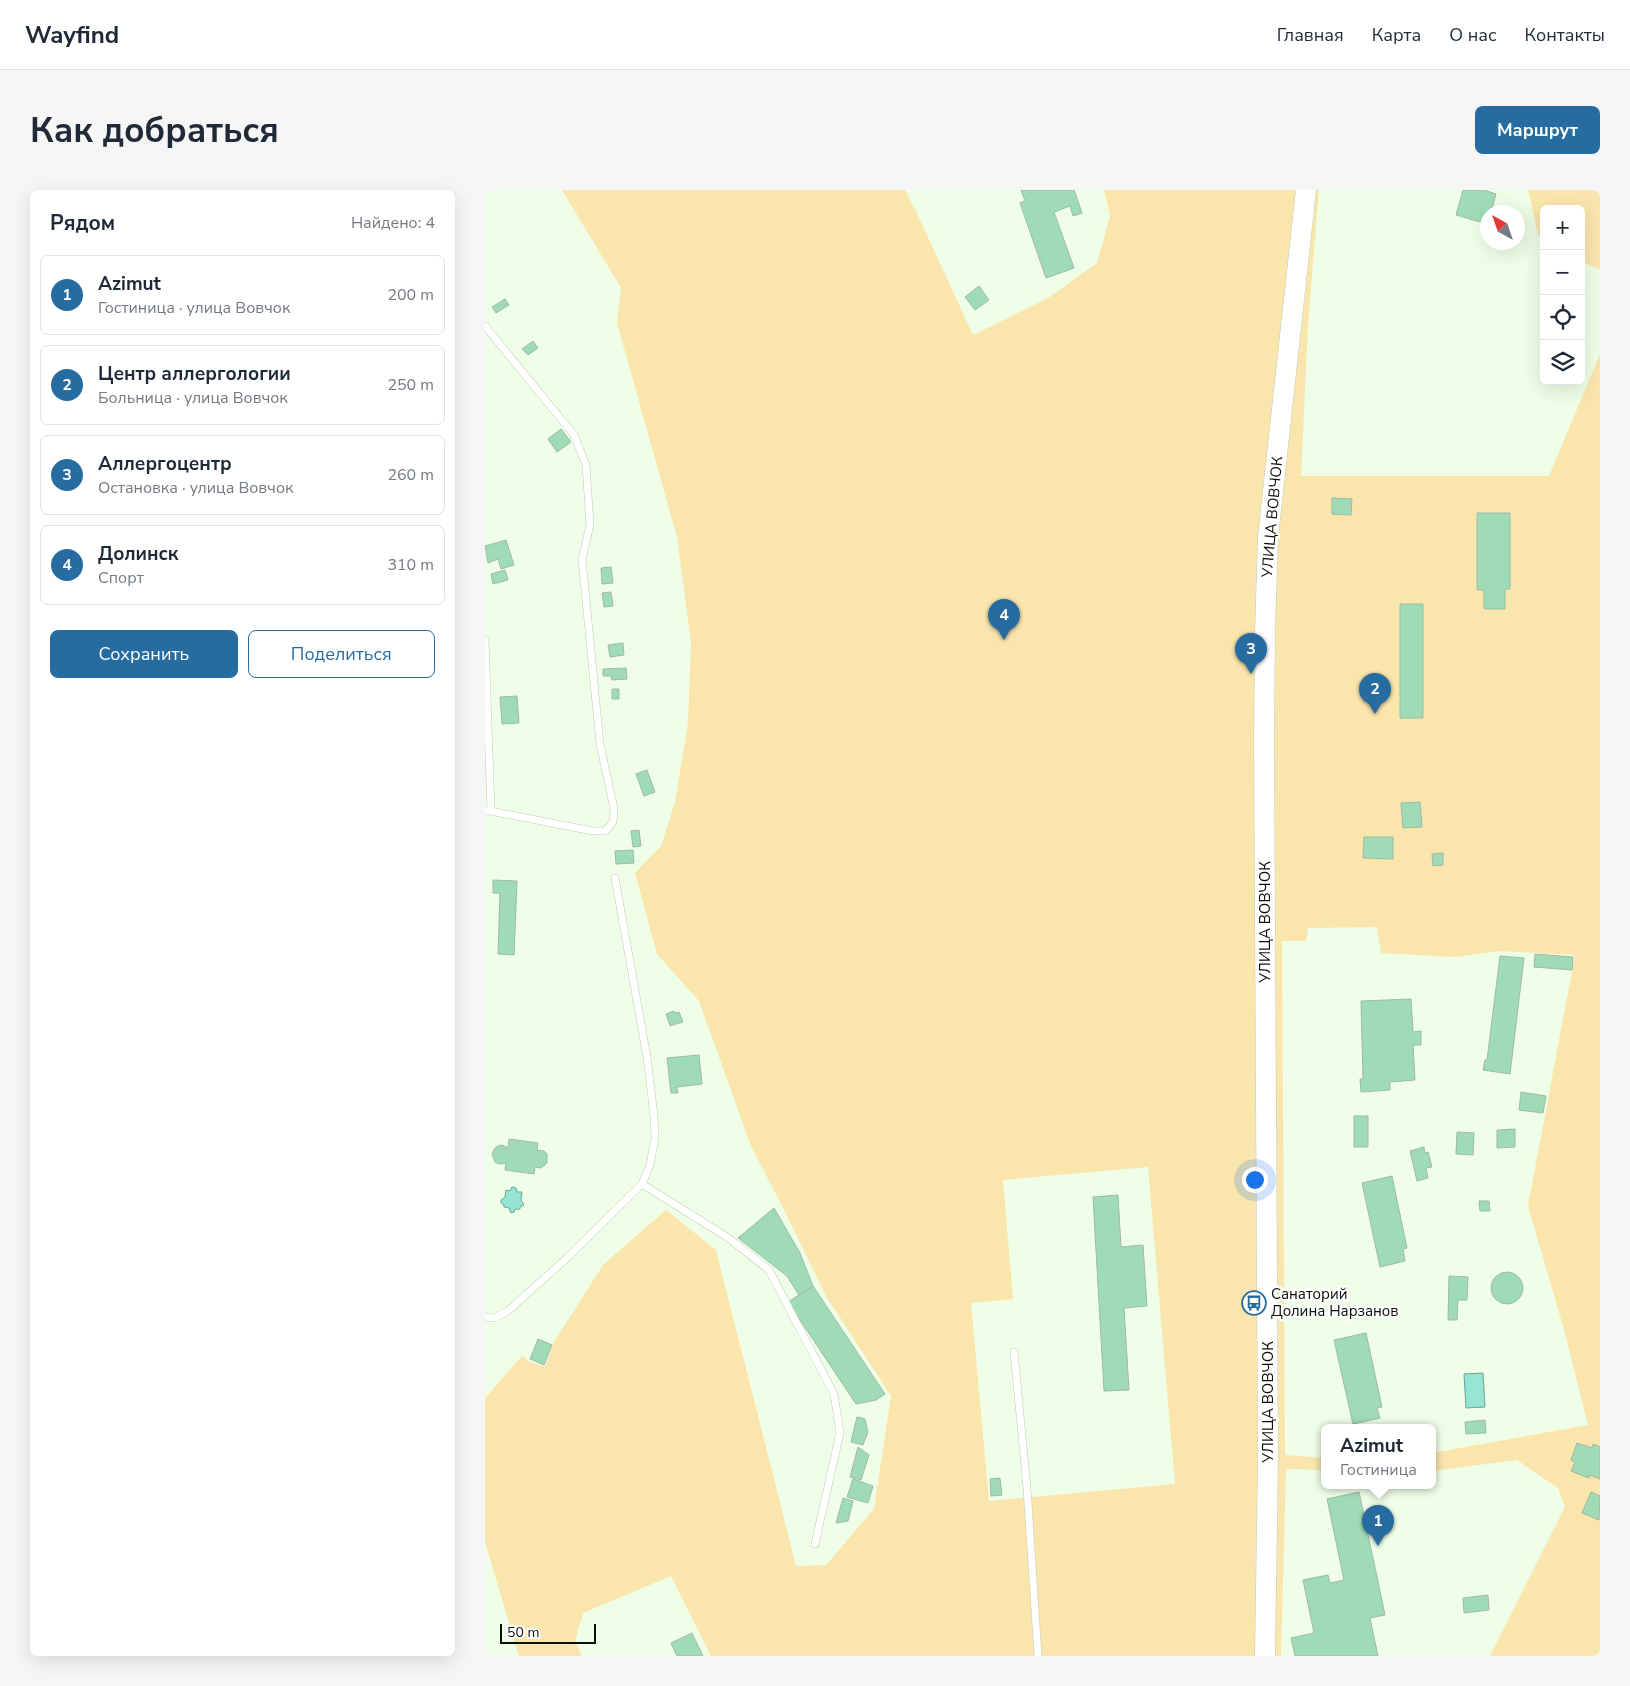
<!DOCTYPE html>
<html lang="ru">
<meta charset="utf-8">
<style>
:root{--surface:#fff;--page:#f6f6f7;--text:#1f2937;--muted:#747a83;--line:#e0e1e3;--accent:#276ca1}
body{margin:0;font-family:"Nunito Sans",sans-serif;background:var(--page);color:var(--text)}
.controls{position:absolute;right:15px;top:15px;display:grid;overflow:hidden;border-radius:8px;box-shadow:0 5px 20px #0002}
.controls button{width:45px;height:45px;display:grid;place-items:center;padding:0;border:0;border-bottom:1px solid var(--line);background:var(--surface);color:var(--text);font:25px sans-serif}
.compass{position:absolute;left:995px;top:15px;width:45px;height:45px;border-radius:50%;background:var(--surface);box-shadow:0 5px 20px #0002;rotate:320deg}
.scale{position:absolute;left:15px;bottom:12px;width:96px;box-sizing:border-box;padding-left:5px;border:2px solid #0a0f07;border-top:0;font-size:14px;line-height:18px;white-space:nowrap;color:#0a0f07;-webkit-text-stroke:4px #fff;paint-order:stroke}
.you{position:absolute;left:769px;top:989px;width:18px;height:18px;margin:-12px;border:4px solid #fff;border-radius:50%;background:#1a73e8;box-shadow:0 0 0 8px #1a73e833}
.badge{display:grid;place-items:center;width:32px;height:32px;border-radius:50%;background:var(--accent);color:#fff;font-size:16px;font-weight:700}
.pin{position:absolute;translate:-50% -41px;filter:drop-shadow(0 1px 2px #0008)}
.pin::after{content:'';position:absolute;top:26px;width:18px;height:15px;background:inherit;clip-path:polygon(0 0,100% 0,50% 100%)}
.popup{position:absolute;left:836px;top:1234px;width:115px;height:65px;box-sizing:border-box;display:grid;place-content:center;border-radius:8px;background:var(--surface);filter:drop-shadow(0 1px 4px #0005);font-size:16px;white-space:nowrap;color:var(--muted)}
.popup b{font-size:19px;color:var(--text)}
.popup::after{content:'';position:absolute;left:50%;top:100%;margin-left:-10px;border:10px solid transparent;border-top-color:var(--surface)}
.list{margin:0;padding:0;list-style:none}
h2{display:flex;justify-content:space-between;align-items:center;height:65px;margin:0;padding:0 20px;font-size:21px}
h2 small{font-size:16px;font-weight:400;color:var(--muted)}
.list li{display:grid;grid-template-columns:32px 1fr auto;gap:15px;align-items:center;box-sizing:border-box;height:80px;margin:0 10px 10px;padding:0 10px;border:1px solid var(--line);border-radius:8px}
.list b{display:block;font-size:19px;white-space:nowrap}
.list p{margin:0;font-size:16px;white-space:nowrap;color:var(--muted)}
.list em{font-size:16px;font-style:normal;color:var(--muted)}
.actions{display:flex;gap:10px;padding:15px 20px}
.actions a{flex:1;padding:11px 0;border:1px solid var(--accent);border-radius:8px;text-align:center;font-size:18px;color:var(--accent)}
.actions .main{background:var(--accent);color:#fff}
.icon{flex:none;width:28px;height:28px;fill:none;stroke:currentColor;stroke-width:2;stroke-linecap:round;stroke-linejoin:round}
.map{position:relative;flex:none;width:1115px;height:1466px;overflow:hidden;border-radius:8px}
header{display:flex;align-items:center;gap:30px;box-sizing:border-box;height:70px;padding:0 25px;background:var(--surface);border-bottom:1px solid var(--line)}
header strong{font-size:24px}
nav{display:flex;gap:28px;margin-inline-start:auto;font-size:18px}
.intro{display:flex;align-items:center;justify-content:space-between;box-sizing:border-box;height:120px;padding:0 30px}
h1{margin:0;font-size:35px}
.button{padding:12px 22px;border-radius:8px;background:var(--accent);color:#fff;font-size:18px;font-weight:700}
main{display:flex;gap:30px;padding:0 30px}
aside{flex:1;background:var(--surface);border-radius:8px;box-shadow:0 5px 20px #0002}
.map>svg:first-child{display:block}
.green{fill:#fae5ac;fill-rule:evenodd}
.water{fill:#96e5d4;stroke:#6ca596}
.building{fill:#9fdcb6;stroke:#a0b8a9}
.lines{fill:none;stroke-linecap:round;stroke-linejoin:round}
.lane-casing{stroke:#bfcdb7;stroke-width:8}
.secondary-casing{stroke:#bfcdb7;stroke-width:21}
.lane{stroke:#fff;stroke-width:7}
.secondary{stroke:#fff;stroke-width:20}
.labels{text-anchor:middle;stroke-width:5;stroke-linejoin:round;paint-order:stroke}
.street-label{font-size:15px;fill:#0a0f07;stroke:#fff}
.poi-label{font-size:15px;fill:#0a0f07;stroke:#fff;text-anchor:start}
</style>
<header>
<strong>Wayfind</strong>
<nav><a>Главная</a><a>Карта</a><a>О нас</a><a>Контакты</a></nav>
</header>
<div class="intro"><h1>Как добраться</h1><a class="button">Маршрут</a></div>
<main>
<aside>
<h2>Рядом<small>Найдено: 4</small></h2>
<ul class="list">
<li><span class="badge">1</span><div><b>Azimut</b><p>Гостиница · улица Вовчок</p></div><em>200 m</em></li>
<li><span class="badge">2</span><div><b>Центр аллергологии</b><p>Больница · улица Вовчок</p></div><em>250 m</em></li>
<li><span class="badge">3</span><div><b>Аллергоцентр</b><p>Остановка · улица Вовчок</p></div><em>260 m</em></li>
<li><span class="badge">4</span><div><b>Долинск</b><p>Спорт</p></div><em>310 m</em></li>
</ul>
<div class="actions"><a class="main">Сохранить</a><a>Поделиться</a></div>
</aside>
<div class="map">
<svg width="1115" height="1466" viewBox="0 0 1115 1466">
<rect width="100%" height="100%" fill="#effee7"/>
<!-- green -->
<path class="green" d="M 77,0 L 420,0 L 430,19 L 488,145 L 563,108 L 612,73 L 625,26 L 619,0 L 834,0 L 823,136 L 816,286 L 1064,286 L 1115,164 L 1115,1466 L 1005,1466 L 1080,1317 L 1073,1298 L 1032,1270 L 947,1281 L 947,1263 L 1103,1235 L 1080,1143 L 1043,1016 L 1090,765 L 1014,761 L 971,767 L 896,763 L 892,737 L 823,738 L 821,751 L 797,751 L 800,1265 L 839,1268 L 839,1280 L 801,1279 L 796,1466 L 226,1466 L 186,1386 L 98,1423 L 90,1451 L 97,1466 L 34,1466 L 0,1352 L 0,1208 L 37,1166 L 43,1171 L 60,1177 L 69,1152 L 118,1075 L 181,1020 L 231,1060 L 311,1376 L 341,1375 L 389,1319 L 406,1206 L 341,1106 L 300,1022 L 266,956 L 214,811 L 172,764 L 150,683 L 176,656 L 190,612 L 203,533 L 206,452 L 192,347 L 132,133 L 136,98 ZM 663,977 L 690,1294 L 504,1311 L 486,1113 L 528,1109 L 518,990 Z
M 1043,0 L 1115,0 L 1115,80 L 1096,71 L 1096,19 L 1059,19 L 1059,47 L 1053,44 Z"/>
<!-- water -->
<path class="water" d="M 27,997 L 31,998 L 32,1002 L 37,1002 L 36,1010 L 39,1015 L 35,1017 L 35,1019 L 30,1019 L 29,1022 L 26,1023 L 24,1018 L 19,1017 L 19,1015 L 16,1013 L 16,1010 L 20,1007 L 21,1000 L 25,1001 Z
M 998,1183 L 1000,1217 L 981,1218 L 979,1184 Z"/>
<!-- building -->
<path class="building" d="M 536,0 L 589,0 L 597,23 L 588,26 L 585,16 L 569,22 L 589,78 L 561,88 L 535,13 L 540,11 Z
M 978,0 L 999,0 L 1011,4 L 1006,22 L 1002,22 L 1002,34 L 971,25 Z
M 494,96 L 504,110 L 490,120 L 480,107 Z
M 20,109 L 24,115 L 11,123 L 7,117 Z
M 48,151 L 53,158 L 43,165 L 37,159 Z
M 76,239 L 86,252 L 72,262 L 63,249 Z
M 847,308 L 867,309 L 866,325 L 847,324 Z
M 992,323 L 1025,323 L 1025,399 L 1020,399 L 1020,419 L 999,419 L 999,400 L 992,400 Z
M 21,350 L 29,375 L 16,379 L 13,369 L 3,373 L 0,356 Z
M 126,377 L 128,393 L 117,394 L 116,378 Z
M 20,380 L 23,390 L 8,394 L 6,384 Z
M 126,402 L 128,416 L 119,417 L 117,403 Z
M 915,414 L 938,414 L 938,528 L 915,528 Z
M 138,453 L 139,465 L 125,467 L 123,455 Z
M 141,478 L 142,489 L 127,490 L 126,486 L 118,486 L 118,479 Z
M 127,499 L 134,499 L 134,509 L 127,509 Z
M 32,506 L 34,533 L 17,534 L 15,507 Z
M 162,580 L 170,602 L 159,606 L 151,584 Z
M 935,612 L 937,637 L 918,638 L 916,613 Z
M 154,640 L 156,656 L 148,657 L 146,641 Z
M 879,647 L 908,647 L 908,669 L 878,668 Z
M 148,660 L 149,673 L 131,674 L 130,661 Z
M 958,663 L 958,675 L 948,676 L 947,664 Z
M 8,690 L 32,691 L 29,765 L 13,764 L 15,703 L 8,703 Z
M 1050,764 L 1088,767 L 1087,780 L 1049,777 Z
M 1015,766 L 1039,768 L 1025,884 L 998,880 L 1000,870 L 1002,870 Z
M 926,809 L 928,842 L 936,841 L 936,855 L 928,855 L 930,890 L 905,892 L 905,900 L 876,902 L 875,889 L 878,889 L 876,811 Z
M 189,821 L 190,823 L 194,822 L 198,832 L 185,836 L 181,824 Z
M 214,865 L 217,894 L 192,897 L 193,903 L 186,903 L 182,868 Z
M 1036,902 L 1061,906 L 1058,923 L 1034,920 Z
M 869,926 L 883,926 L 883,957 L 869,957 Z
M 1030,939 L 1030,957 L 1012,958 L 1012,940 Z
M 972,942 L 989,943 L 988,965 L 971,964 Z
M 24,949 L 53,953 L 52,960 L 59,961 L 62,964 L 62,973 L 56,978 L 50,977 L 49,984 L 20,980 L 21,973 L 14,974 L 10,972 L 7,964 L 10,958 L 13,956 L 17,955 L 23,958 Z
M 939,957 L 940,963 L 943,962 L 947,977 L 941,978 L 943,988 L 932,991 L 925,961 Z
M 907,986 L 922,1058 L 918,1059 L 920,1071 L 895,1077 L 877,993 Z
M 633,1005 L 636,1057 L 658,1055 L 662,1116 L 639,1118 L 644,1200 L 619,1201 L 608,1007 Z
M 994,1011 L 1004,1011 L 1005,1021 L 995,1021 Z
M 289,1018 L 315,1063 L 328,1096 L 314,1105 L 302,1086 L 253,1048 Z
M1006 1098a16 16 0 1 1 32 0a16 16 0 1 1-32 0Z
M 964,1086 L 983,1087 L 982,1110 L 973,1110 L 972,1130 L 963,1130 Z
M 328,1096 L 400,1204 L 391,1210 L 371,1214 L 303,1112 Z
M 881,1143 L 897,1217 L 892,1218 L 895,1228 L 868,1234 L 849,1150 Z
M 53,1149 L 67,1155 L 59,1175 L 45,1169 Z
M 372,1227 L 380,1229 L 383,1242 L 378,1255 L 366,1252 Z
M 1000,1230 L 1001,1243 L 981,1244 L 980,1232 Z
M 1092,1253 L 1107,1258 L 1108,1254 L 1115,1257 L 1115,1289 L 1105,1285 L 1104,1288 L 1086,1281 L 1090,1272 L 1086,1270 Z
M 373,1257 L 384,1265 L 376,1290 L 365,1287 Z
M 515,1288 L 517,1305 L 506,1306 L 505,1289 Z
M 368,1289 L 388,1296 L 383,1313 L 362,1307 Z
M 874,1302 L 900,1425 L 885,1428 L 893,1466 L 810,1466 L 806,1448 L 829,1443 L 818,1390 L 843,1385 L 845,1393 L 859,1390 L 842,1309 Z
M 1106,1302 L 1115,1306 L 1114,1330 L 1097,1323 Z
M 358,1308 L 368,1311 L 363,1331 L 351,1333 Z
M 1003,1405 L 1004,1420 L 979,1423 L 978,1408 Z
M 207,1443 L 218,1466 L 192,1466 L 186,1453 Z"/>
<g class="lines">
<!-- lane casing -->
<g class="lane-casing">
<path id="lane" d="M 0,136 L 89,245 L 101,275 L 105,335 L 97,369 L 115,554 L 129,619 L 128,632 L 120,641 L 108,641 L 0,620
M 0,450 L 6,621
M 157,994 L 242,1047 L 284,1080 L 349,1204 L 355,1243 L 330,1354
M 0,1127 L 9,1128 L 23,1121 L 83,1067 L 157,994 L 165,975 L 170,948 L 169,926 L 162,867 L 130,688
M 529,1162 L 542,1298 L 553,1466"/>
</g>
<!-- secondary casing -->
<g class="secondary-casing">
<path id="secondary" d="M 780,1466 L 783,1269 L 779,551 L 780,443 L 783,347 L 821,0"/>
</g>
<!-- lane -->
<use href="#lane" class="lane"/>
<!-- secondary -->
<use href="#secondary" class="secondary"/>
</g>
<!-- icons -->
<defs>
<g id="bus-ring" transform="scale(1.25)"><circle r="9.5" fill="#fff" stroke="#276ca1" stroke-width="1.5"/><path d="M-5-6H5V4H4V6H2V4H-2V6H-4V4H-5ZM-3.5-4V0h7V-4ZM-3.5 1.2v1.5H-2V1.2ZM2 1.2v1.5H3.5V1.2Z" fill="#276ca1"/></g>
</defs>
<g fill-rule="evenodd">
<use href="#bus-ring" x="769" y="1113"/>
</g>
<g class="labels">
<!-- street labels -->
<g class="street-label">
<text transform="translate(787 327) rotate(-85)" y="5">УЛИЦА ВОВЧОК</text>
<text transform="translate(780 732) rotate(-90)" y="5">УЛИЦА ВОВЧОК</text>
<text transform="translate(783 1212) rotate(-90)" y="5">УЛИЦА ВОВЧОК</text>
</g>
<!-- poi labels -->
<g class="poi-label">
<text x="786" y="1109">Санаторий<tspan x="786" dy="17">Долина Нарзанов</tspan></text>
</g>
</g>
</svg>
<div class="controls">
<button>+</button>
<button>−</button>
<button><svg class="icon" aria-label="locate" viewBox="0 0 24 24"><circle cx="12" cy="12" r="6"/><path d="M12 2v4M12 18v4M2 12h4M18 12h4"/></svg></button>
<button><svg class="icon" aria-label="layers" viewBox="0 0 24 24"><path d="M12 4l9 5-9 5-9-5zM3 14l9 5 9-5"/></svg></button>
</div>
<svg class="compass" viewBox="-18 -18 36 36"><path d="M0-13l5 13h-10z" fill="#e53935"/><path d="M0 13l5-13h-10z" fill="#747a83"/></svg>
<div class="scale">50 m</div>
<div class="you"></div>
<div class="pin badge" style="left:893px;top:1356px">1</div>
<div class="popup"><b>Azimut</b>Гостиница</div>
<div class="pin badge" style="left:890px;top:524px">2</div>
<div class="pin badge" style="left:766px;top:484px">3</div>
<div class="pin badge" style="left:519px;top:450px">4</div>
</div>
</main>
